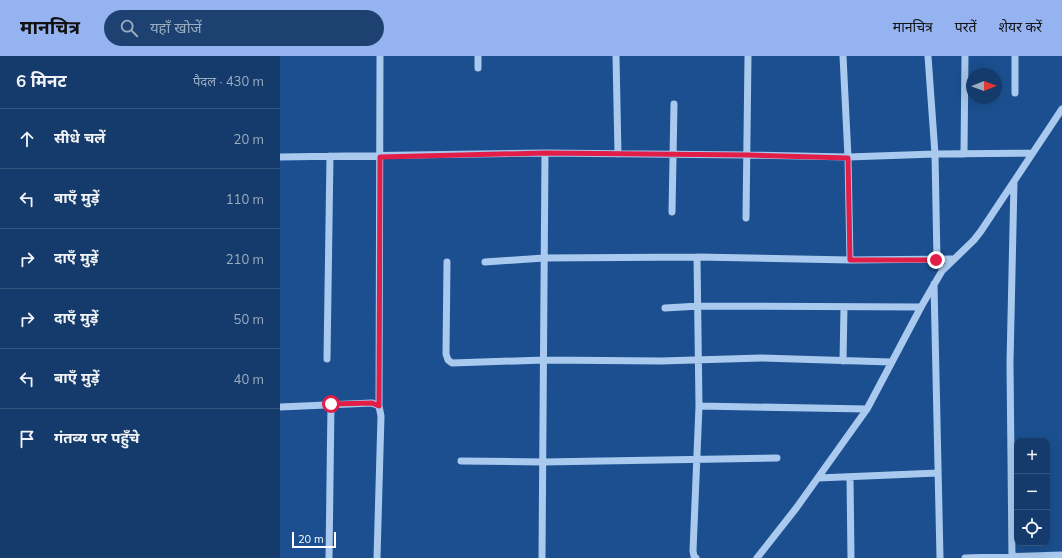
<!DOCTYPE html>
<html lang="hi">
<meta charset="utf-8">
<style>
:root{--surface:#143b6b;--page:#1d4271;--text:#f1f3f6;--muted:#9dadc1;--line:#33557e;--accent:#95b2f1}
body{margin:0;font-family:Mulish,"Noto Sans Devanagari",sans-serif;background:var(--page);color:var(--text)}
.controls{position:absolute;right:12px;bottom:12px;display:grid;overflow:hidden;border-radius:8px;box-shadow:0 4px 16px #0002}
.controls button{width:36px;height:36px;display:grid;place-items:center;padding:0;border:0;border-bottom:1px solid var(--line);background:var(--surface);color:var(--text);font:20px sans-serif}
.compass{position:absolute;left:686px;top:12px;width:36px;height:36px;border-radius:50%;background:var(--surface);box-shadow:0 4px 16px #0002;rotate:89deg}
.scale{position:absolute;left:12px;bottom:10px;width:44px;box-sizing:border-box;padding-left:4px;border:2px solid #fff;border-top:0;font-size:11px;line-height:14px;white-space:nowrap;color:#fff;-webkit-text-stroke:3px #1b4f8f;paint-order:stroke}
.stop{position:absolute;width:12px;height:12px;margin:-9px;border:3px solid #e11d48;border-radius:50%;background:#fff}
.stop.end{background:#e11d48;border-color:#fff;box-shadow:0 1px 4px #0008}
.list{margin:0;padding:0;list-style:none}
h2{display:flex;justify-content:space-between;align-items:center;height:52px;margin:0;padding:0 16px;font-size:17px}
h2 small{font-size:13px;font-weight:400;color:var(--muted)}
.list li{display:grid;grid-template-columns:26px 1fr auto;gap:12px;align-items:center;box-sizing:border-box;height:60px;padding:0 16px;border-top:1px solid var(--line)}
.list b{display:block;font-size:15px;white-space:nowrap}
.list em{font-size:13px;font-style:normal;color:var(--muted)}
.icon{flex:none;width:22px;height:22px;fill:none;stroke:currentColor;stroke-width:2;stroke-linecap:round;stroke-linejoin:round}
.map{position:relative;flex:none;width:782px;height:502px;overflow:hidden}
header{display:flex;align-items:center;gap:24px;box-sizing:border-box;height:56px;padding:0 20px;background:var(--accent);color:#111}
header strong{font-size:19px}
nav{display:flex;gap:22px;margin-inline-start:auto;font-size:14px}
.search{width:280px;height:36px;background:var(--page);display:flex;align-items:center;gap:10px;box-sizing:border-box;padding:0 14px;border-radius:22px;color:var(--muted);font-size:15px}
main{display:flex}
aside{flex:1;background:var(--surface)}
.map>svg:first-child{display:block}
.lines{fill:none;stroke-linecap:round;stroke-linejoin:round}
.minor{stroke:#a9c9ee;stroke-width:7}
.route{stroke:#e11d48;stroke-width:5}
</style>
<header>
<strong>मानचित्र</strong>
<div class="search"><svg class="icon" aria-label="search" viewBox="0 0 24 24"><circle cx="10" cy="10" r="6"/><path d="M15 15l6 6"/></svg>यहाँ खोजें</div>
<nav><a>मानचित्र</a><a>परतें</a><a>शेयर करें</a></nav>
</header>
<main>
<aside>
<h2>6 मिनट<small>पैदल · 430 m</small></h2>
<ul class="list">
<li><svg class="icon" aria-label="ahead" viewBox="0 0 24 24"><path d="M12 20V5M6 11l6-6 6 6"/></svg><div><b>सीधे चलें</b></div><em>20 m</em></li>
<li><svg class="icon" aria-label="left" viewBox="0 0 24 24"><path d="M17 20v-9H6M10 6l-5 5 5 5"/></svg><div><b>बाएँ मुड़ें</b></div><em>110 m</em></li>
<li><svg class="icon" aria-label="right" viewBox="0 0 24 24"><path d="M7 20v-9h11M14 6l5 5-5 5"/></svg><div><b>दाएँ मुड़ें</b></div><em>210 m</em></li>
<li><svg class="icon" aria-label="right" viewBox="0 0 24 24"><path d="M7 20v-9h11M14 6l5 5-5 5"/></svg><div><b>दाएँ मुड़ें</b></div><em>50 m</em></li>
<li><svg class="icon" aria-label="left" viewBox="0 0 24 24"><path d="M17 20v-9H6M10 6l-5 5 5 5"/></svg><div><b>बाएँ मुड़ें</b></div><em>40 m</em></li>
<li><svg class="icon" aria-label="arrive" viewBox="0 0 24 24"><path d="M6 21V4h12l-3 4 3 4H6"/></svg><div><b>गंतव्य पर पहुँचे</b></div></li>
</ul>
</aside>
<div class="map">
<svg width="782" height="502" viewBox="0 0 782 502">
<rect width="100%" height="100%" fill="#1b4f8f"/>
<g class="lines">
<!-- minor -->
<path class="minor" d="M 336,0 L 338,98
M 563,0 L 568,101 L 570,204
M 648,0 L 655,98 L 657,204
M 198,12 L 198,0
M 735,37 L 735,0
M 684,98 L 685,0
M 0,101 L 265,97 L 468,99 L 568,101 L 655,98 L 752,97
M 392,156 L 394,48
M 466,162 L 468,0
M 167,206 L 166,298 L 168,304 L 172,307 L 264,304 L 381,305 L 481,302 L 611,306
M 205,206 L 264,202 L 417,201 L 570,204 L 673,203
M 654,228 L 660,502
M 385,252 L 419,250 L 641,251
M 47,303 L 50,100
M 563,305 L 564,251
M 99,350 L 100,0
M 419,350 L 587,353
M 0,351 L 92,347 L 99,350 L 101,360 L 97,502
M 181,405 L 263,406 L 497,402
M 570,421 L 571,502
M 538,422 L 658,417
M 49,502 L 51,348
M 262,502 L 265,97
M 416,502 L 414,500 L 413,495 L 419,350 L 417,201
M 477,502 L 517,451 L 587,353 L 641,251 L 662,215 L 694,184 L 701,175 L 782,53
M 685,502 L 782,499
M 732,502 L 730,307 L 734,126"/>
</g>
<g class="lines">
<!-- route -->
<path class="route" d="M 51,348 L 92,347 L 99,350 L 100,101 L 265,97 L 468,99 L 568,102 L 570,204 L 656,204"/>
</g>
</svg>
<div class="controls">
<button>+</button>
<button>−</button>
<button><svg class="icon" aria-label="locate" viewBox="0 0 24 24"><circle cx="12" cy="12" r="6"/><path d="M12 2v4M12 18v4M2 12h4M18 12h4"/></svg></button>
</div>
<svg class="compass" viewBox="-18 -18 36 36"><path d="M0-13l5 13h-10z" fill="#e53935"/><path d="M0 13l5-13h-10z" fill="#9dadc1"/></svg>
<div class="scale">20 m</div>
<div class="stop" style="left:51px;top:348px"></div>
<div class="stop end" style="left:656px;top:204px"></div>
</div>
</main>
